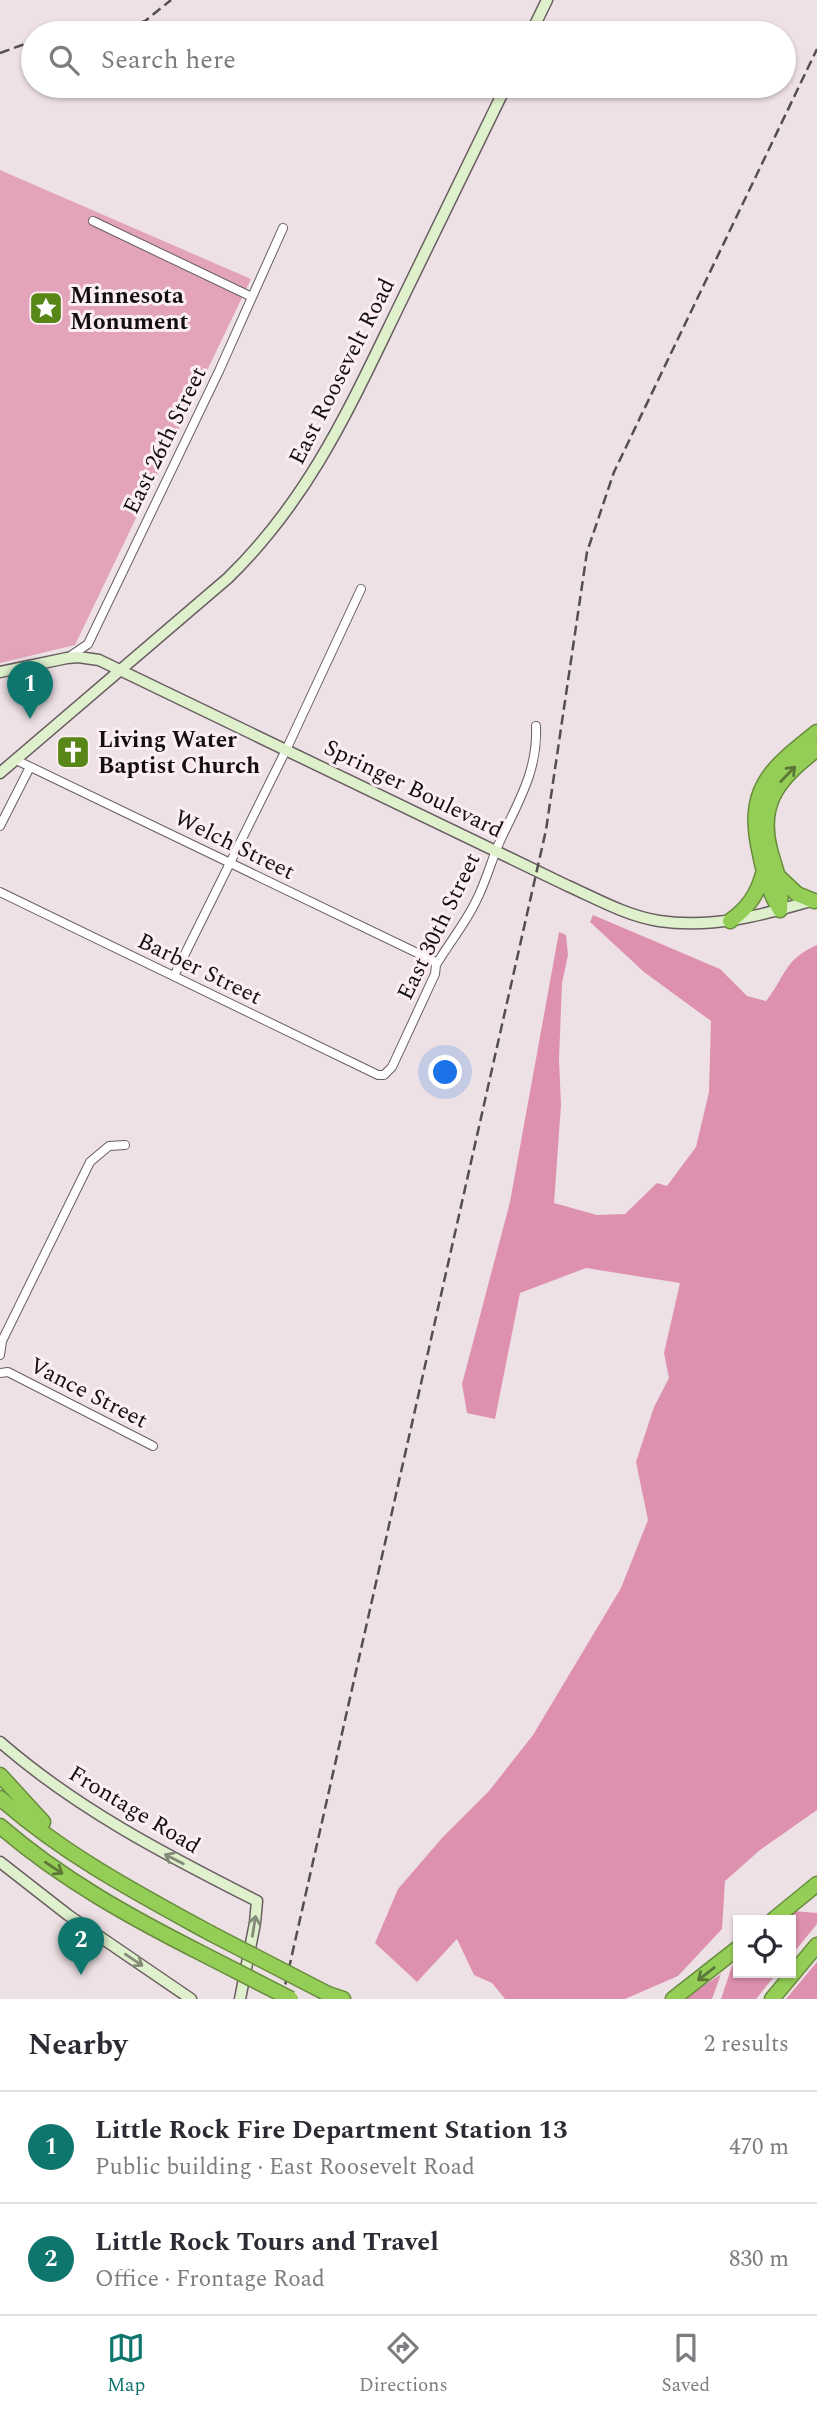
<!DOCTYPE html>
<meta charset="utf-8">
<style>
:root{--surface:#fff;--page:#f2f2f3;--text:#2b2b33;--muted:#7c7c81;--line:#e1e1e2;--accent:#0f766e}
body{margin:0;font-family:Spectral,serif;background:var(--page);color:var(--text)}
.controls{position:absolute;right:21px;bottom:21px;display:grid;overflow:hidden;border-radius:0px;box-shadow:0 2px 5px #0004}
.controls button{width:63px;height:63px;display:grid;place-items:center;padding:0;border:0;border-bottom:2px solid var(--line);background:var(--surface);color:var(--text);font:35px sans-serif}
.you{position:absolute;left:446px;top:1073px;width:24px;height:24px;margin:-18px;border:5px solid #fff;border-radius:50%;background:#1a73e8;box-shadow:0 0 0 10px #1a73e833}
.badge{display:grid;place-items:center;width:46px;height:46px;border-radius:50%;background:var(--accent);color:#fff;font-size:23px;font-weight:700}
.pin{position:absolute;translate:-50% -58px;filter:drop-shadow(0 2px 4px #0008)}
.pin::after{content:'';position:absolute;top:37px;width:24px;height:21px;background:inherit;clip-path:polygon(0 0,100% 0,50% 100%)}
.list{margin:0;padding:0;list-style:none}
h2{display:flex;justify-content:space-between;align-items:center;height:91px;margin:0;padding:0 28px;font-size:30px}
h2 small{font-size:23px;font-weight:400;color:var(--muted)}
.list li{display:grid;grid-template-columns:46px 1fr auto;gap:21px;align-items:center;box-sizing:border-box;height:112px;padding:0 28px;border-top:2px solid var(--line)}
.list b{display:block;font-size:26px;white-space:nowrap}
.list p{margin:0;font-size:23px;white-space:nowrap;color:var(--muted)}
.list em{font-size:23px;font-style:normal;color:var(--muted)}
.icon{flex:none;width:38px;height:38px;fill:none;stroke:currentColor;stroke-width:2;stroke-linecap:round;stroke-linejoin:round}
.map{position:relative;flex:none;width:817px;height:1999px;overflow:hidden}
.search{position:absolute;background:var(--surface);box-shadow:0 2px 5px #0004;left:21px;right:21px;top:21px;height:77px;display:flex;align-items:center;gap:18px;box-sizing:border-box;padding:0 24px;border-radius:38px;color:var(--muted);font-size:26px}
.sheet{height:315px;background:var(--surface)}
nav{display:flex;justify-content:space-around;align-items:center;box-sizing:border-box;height:98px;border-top:2px solid var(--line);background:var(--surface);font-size:19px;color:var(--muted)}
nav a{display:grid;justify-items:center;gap:4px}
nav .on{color:var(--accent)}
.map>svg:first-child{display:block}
.green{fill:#e3a3bb}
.forest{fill:#de90af}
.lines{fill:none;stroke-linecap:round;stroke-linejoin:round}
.street-casing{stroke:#695e62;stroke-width:10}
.secondary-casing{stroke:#695e62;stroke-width:13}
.highway-casing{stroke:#688c3e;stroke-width:17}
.street{stroke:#fff;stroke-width:8}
.secondary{stroke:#dff0cc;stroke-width:10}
.highway{stroke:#95ce56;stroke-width:14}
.rail{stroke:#544e50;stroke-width:2.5;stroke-dasharray:10 5;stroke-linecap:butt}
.highway-bridge-casing{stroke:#688c3e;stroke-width:17;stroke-linecap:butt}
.highway-bridge{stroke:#95ce56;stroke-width:14}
.oneway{stroke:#5b7837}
.oneway2{stroke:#848b78}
.labels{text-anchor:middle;stroke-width:6;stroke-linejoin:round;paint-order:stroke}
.poi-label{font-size:23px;font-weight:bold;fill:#141011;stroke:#fceef2;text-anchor:start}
.street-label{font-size:23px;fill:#141011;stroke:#fceef2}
</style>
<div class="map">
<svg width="817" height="1999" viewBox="0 0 817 1999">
<rect width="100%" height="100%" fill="#eee1e5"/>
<!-- green -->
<path class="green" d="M 0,170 L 251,279 L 75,645 L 0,663 Z"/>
<!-- forest -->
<path class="forest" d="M 593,915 L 720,969 L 747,996 L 766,1001 C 786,976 784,959 817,945 L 817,1810 L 760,1850 L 725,1881 L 722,1929 L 678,1976 L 625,1999 L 505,1999 L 492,1983 L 474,1975 L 457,1939 L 417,1982 L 375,1943 L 398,1889 L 442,1838 L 489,1791 L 533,1735 L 621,1588 L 648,1520 L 636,1462 L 654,1407 L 669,1378 L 664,1353 L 680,1283 L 586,1268 L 520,1293 L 495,1419 L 467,1413 L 462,1384 L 510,1202 L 559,932 L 566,935 L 568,955 L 562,983 L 559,1059 L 561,1105 L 554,1203 L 597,1215 L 625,1214 L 657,1183 L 667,1186 L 696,1147 L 709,1092 L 711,1021 L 644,972 L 590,922 Z
M 793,1911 L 817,1913 L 817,1924 L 791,1956 L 791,1920 L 783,1920 Z
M 738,1961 L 738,1973 L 777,1973 L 756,1999 L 721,1999 L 732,1966 Z
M 817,1962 L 817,1999 L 786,1999 Z
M 721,1974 L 712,1999 L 684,1999 Z"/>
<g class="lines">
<!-- street casing -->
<g class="street-casing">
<path id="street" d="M 93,221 L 252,297
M 69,657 L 88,644 L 219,371 L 283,228
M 16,760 L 434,961 L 436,965
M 0,826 L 30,767
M 0,892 L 378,1075 L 384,1075 L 392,1067 L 435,974 L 436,965 C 449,943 465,924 476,901 C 486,882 491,861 500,841 C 518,802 538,771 536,726
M 174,976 L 286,750 L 361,589
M 0,1355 L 2,1341 L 90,1162 L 109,1146 L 125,1145
M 0,1373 L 8,1372 L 153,1446"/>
</g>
<!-- secondary casing -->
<g class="secondary-casing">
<path id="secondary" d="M 531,33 L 547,0
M 0,672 L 67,658 L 78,657 L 99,660 L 568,886 C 597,899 627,916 659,921 C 713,929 763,915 814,900
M 0,773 L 228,578 C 310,498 350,407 399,306 C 435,232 471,159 506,86
M 0,1742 C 77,1809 166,1855 257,1901 L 255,1923 L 240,1999
M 0,1862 L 68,1915 L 191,1999"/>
</g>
<!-- highway casing -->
<g class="highway-casing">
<path id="highway" d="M 779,877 L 797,894 L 814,901
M 780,908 C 782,882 777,875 770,850 C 757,800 782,777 817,749
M 780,910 C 768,889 765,878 760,854 C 745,789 769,770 817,732
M 730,921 C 748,908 757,895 763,874
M 0,1775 L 43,1822
M 0,1798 C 63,1854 137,1893 210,1933
M 0,1826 C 61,1879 132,1918 203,1954
M 773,1920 L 817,1884
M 328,1994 L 343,1999
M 673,1999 L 738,1948
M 772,1999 L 817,1945"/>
</g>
<!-- street -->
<use href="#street" class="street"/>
<!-- secondary -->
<use href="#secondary" class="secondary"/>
<!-- highway -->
<use href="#highway" class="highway"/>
<!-- rail -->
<path class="rail" d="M 112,33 L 145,21 L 171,0
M 0,53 L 33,41
M 282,1999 L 546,830 L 587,552 L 614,472 L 817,49"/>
<!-- highway-bridge casing -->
<g class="highway-bridge-casing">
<path id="highway-bridge" d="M 210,1933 L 328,1994
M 203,1954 L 291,1999"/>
</g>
<!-- highway-bridge -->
<use href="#highway-bridge" class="highway-bridge"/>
</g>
<!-- one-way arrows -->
<defs><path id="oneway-shaft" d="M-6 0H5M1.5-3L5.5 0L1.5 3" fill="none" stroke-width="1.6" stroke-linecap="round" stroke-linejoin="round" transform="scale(1.75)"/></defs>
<g class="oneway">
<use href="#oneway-shaft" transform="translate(788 774) rotate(-46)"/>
<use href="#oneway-shaft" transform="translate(54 1868) rotate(34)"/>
<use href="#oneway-shaft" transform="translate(706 1974) rotate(142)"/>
</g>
<g class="oneway2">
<use href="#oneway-shaft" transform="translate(174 1859) rotate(-153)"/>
<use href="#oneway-shaft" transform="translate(254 1926) rotate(-81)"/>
<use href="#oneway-shaft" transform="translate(134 1960) rotate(34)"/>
</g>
<!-- icons -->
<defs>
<g id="sight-square" transform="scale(1.75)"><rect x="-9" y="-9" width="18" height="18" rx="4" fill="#588718" stroke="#fceef2"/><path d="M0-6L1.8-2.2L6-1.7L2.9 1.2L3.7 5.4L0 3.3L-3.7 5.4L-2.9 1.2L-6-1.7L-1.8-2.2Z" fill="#fff"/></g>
<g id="church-square" transform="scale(1.75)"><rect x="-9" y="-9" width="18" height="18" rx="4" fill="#588718" stroke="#fceef2"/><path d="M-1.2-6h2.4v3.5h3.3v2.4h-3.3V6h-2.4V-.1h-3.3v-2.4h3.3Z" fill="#fff"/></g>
</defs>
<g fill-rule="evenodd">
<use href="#sight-square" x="46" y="308"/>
<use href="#church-square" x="73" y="752"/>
</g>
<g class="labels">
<!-- poi labels -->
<g class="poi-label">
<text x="70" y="303">Minnesota<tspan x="70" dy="26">Monument</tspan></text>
<text x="98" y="747">Living Water<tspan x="98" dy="26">Baptist Church</tspan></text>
</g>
<!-- street labels -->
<g class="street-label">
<text transform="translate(341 371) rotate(-63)" y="8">East Roosevelt Road</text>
<text transform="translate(164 440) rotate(-64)" y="8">East 26th Street</text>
<text transform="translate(414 788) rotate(26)" y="8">Springer Boulevard</text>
<text transform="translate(235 844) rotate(26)" y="8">Welch Street</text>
<text transform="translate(438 926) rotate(-64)" y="8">East 30th Street</text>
<text transform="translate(200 968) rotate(26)" y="8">Barber Street</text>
<text transform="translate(89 1392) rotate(27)" y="8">Vance Street</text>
<text transform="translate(135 1809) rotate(31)" y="8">Frontage Road</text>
</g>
</g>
</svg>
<div class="controls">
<button><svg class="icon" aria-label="locate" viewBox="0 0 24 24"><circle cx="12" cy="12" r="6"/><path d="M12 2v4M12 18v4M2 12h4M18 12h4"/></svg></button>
</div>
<div class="you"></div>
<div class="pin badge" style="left:30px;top:719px">1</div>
<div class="pin badge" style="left:81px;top:1975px">2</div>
<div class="search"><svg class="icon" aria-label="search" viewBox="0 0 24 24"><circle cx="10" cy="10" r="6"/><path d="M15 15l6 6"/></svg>Search here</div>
</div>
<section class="sheet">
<h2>Nearby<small>2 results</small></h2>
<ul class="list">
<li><span class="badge">1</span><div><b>Little Rock Fire Department Station 13</b><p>Public building · East Roosevelt Road</p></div><em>470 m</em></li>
<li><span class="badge">2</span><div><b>Little Rock Tours and Travel</b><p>Office · Frontage Road</p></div><em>830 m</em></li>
</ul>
</section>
<nav>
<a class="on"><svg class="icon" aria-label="map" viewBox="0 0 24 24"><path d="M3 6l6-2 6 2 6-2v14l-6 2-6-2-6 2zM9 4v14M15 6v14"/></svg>Map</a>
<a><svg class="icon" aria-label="directions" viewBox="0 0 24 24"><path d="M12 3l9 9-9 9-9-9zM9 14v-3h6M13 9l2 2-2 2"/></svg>Directions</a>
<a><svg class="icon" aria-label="saved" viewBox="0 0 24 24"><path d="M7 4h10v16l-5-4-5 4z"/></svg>Saved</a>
</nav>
